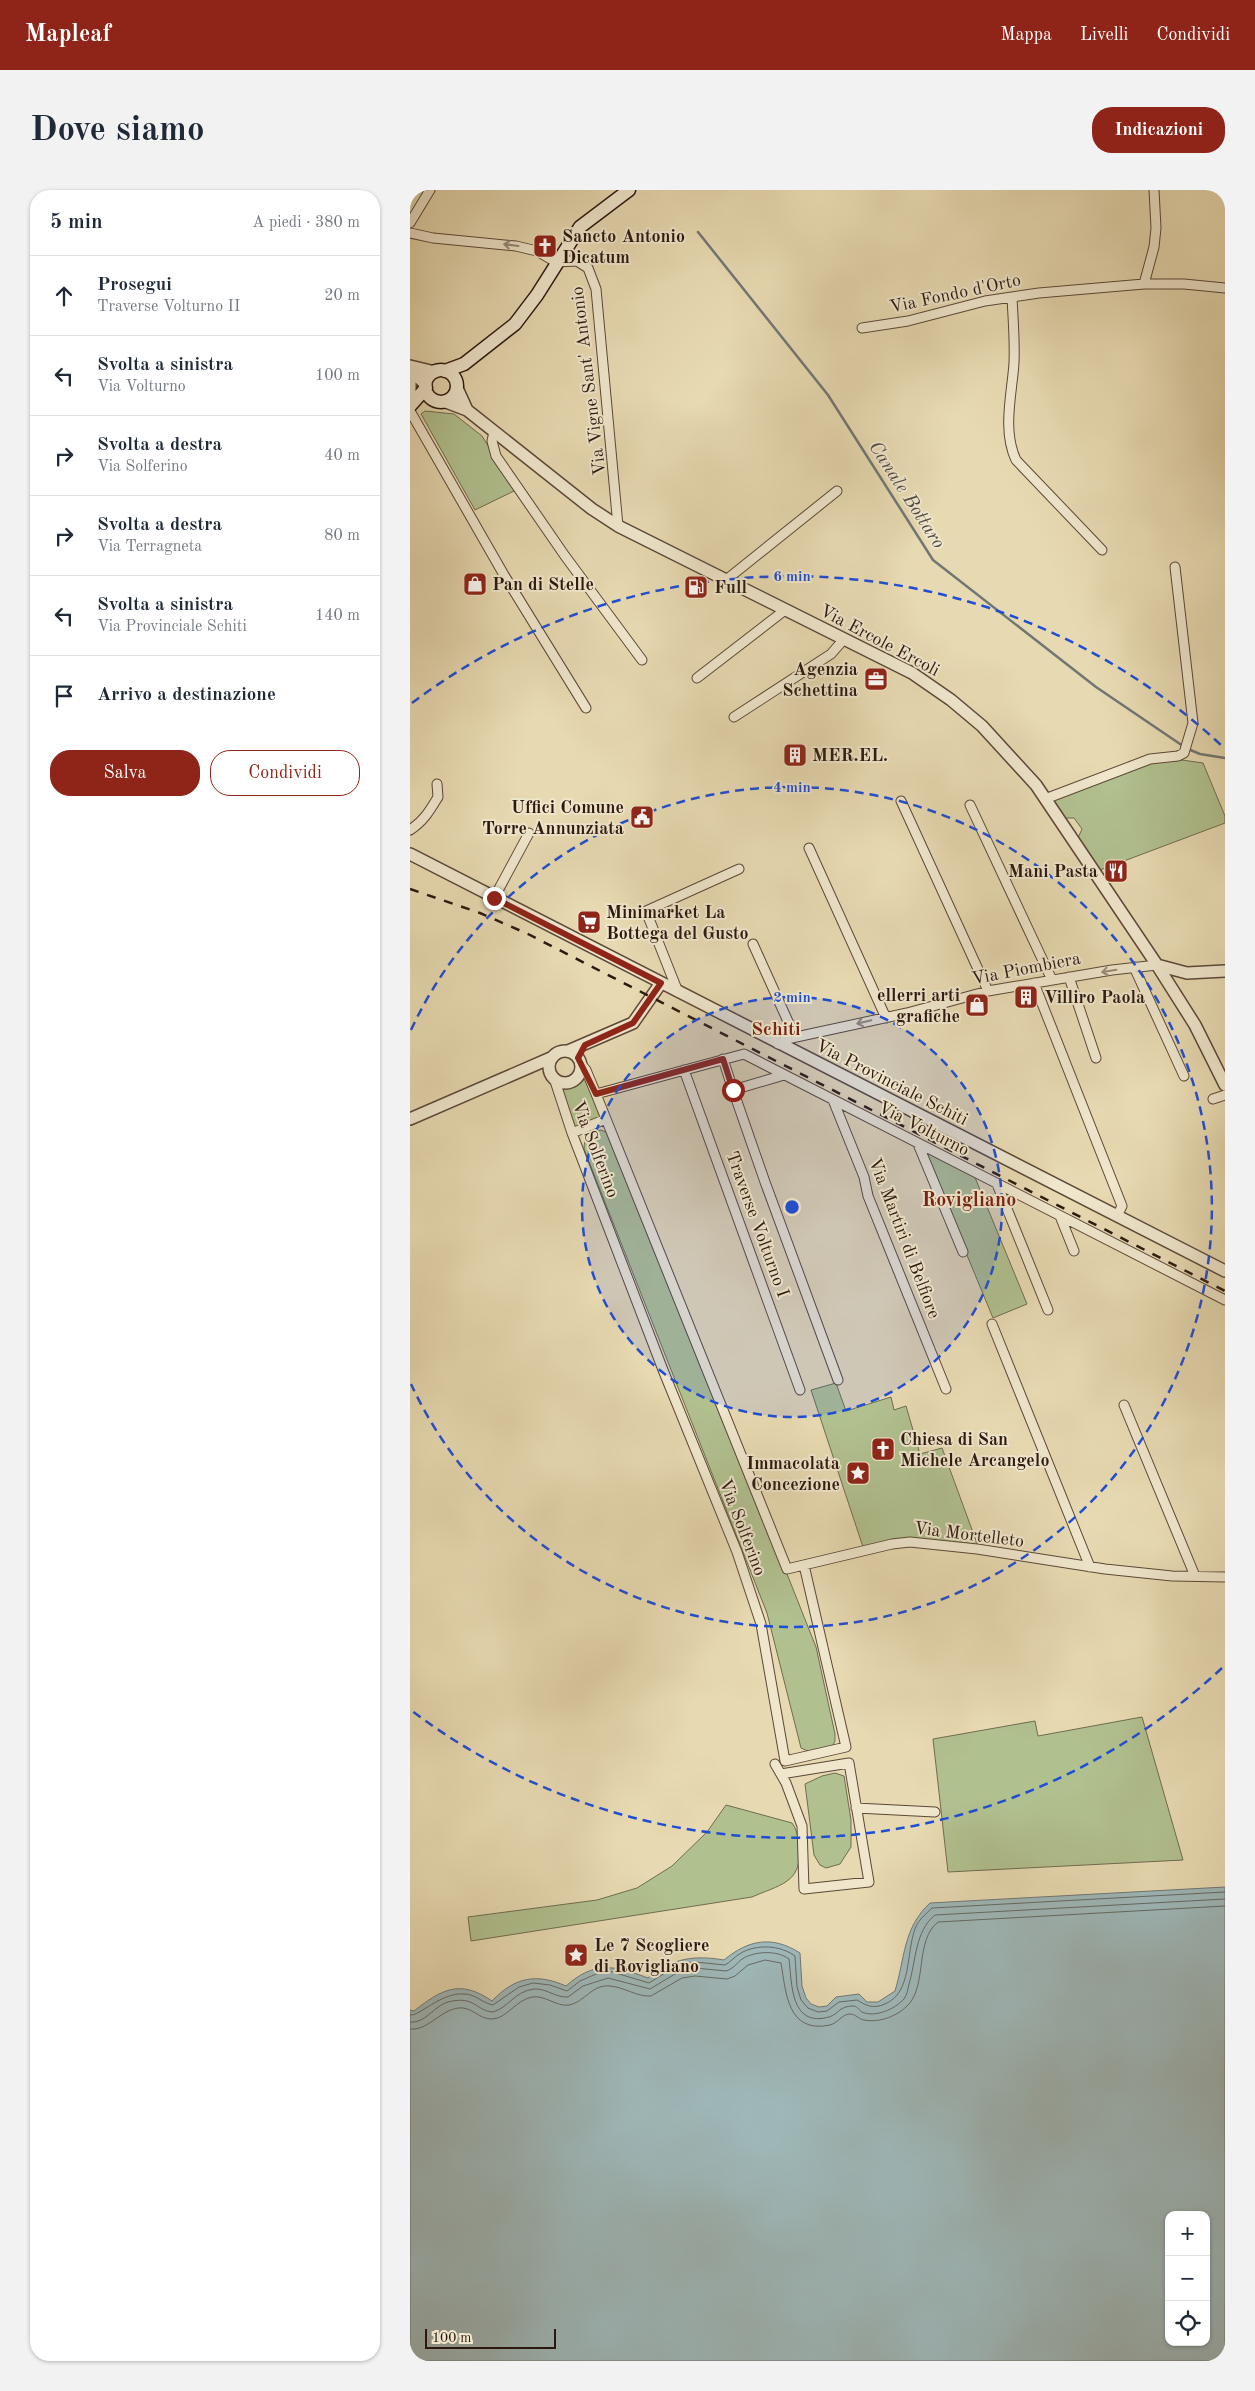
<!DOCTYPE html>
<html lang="it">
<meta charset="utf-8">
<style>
:root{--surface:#fff;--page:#f2f2f3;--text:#1f2937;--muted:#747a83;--line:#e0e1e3;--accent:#8f2418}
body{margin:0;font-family:"Old Standard TT",serif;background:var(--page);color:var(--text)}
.controls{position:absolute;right:15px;bottom:15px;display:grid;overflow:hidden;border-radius:10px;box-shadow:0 1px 4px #0004}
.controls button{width:45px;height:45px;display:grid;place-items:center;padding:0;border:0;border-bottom:1px solid var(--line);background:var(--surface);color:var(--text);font:25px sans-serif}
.scale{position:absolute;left:15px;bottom:12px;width:131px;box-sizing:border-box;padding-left:5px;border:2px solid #2d1810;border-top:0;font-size:14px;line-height:18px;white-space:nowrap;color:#2d1810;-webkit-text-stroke:4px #efe6cc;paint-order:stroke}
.stop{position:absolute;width:15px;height:15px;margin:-11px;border:4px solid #8f2418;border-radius:50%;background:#fff}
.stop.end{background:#8f2418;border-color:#fff;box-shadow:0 1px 5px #0008}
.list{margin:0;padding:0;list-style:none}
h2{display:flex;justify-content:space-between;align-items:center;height:65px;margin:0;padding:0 20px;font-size:21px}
h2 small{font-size:16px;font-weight:400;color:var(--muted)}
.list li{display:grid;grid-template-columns:32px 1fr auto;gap:15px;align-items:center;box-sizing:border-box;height:80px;padding:0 20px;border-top:1px solid var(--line)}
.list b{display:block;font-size:19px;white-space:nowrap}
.list p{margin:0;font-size:16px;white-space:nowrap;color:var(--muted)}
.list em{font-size:16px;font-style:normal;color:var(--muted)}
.actions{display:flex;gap:10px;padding:15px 20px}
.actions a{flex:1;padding:11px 0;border:1px solid var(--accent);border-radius:20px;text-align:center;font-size:18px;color:var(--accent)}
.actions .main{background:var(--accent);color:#fff}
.icon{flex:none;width:28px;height:28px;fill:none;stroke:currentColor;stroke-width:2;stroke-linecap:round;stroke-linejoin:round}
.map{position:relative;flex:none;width:815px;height:2171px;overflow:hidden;border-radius:20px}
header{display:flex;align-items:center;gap:30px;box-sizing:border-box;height:70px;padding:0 25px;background:var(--accent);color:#fff}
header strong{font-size:24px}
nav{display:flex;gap:28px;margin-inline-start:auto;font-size:18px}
.intro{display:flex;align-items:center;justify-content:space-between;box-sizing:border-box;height:120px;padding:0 30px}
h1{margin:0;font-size:35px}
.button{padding:12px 22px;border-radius:20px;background:var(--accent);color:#fff;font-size:18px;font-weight:700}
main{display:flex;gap:30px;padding:0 30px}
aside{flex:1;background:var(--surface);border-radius:20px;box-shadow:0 1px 4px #0004}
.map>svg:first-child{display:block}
.green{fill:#b1c08f;stroke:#6f6c50}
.water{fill:#9eb7b8;stroke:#717775;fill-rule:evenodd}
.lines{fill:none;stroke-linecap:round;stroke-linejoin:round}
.shore{stroke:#666864;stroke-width:1}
.stream{stroke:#717775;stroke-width:2.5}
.minor-casing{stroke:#5c4838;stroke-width:11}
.tertiary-casing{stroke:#5c4838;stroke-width:14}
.secondary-casing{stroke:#2d1810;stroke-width:15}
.minor{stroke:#efe6cc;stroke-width:9}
.tertiary{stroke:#efe6cc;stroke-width:11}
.secondary{stroke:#efe6cc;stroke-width:12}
.rail{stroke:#2d1810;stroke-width:2.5;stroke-dasharray:9 9;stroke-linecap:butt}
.oneway{stroke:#988977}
.route{stroke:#8f2418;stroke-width:6}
.ring{fill:none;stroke:#1d4ed8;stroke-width:2.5;stroke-dasharray:9 6}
.labels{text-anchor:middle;stroke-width:4;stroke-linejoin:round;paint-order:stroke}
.poi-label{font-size:18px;font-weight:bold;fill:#2d1810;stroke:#efe6cc;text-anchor:start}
.street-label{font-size:18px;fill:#2d1810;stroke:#efe6cc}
.water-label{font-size:19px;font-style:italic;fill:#4f4842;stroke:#efe6cc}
.neighbourhood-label{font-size:19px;font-weight:bold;fill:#7a1f14;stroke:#efe6cc}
.quarter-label{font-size:20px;font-weight:bold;fill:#7a1f14;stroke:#efe6cc}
.centre{fill:#1d4ed8;stroke:#efe6cc;stroke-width:2.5}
.ring-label{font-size:15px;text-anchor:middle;font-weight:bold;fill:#1d4ed8;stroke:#efe6cc;stroke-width:4;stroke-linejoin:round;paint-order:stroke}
</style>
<header>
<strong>Mapleaf</strong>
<nav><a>Mappa</a><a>Livelli</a><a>Condividi</a></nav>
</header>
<div class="intro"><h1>Dove siamo</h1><a class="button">Indicazioni</a></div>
<main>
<aside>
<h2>5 min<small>A piedi · 380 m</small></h2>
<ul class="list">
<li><svg class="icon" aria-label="ahead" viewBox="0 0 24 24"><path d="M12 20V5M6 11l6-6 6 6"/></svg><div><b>Prosegui</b><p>Traverse Volturno II</p></div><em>20 m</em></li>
<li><svg class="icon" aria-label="left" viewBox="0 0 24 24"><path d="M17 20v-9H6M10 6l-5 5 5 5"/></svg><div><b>Svolta a sinistra</b><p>Via Volturno</p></div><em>100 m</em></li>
<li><svg class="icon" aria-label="right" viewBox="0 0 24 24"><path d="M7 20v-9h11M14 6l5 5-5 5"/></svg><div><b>Svolta a destra</b><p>Via Solferino</p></div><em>40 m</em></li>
<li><svg class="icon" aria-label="right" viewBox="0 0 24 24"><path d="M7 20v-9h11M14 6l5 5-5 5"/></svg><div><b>Svolta a destra</b><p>Via Terragneta</p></div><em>80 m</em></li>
<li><svg class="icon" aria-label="left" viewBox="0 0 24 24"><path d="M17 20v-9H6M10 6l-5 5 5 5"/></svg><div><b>Svolta a sinistra</b><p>Via Provinciale Schiti</p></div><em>140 m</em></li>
<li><svg class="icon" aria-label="arrive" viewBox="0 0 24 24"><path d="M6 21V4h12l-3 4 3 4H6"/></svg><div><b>Arrivo a destinazione</b></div></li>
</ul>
<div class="actions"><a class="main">Salva</a><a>Condividi</a></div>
</aside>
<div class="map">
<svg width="815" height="2171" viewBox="0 0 815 2171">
<rect width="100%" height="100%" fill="#e7d9b1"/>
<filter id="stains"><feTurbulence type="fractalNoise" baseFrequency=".004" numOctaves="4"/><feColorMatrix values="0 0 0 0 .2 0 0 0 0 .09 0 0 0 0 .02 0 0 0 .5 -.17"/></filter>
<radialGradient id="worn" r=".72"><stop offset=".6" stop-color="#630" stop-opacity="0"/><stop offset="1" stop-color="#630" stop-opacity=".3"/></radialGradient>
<!-- green -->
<path class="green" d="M 15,221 L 44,224 L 72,246 L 106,300 L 65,320 L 11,224 Z
M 772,570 L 793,573 L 815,626 L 815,633 L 690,680 L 668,648 L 672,639 L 664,628 L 654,628 L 643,612 L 645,608 L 742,571 Z
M 171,874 L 196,929 L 162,943 L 149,891 L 163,891 L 169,884 Z
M 191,940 L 196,942 L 372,1378 L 377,1384 L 406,1457 L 425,1544 L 425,1551 L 422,1557 L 400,1562 L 391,1558 L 357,1423 L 174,959 C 174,947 179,942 191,940 Z
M 513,959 L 564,985 L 617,1114 L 583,1128 Z
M 426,1193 L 436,1221 L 481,1207 L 484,1220 L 496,1216 L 510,1264 L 532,1258 L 568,1356 L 508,1349 L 453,1357 L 401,1200 Z
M 732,1527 L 773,1670 L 538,1682 L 523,1549 L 625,1531 L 628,1546 Z
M 425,1583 L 434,1586 L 441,1630 L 441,1657 L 430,1674 L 416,1678 L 410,1675 L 404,1665 L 395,1594 L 412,1586 Z
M 316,1615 L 382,1633 C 388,1641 388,1649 389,1659 C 392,1693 369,1695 342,1707 L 61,1751 L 58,1727 L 187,1710 L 227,1698 L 262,1676 L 297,1642 Z"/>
<!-- water -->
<path class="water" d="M 815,1697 L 815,2171 L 0,2171 L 0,1820 L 4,1821 C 32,1799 50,1789 82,1811 C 105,1787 126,1783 156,1796 C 184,1771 204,1775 238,1788 C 262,1768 284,1765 314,1770 C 338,1750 362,1745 390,1763 L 392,1796 L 396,1808 L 401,1814 L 409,1817 L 417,1816 L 426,1807 L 449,1804 L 457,1812 L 468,1812 L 485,1801 C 495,1768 493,1738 520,1713 ZM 759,2025 L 796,2025 L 796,2152 L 759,2152 Z"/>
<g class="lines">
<!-- shore -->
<path class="shore" d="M 0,1825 C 9,1827 31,1802 54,1804 C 66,1804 72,1813 83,1815 L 109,1797 L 123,1793 L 140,1795 L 157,1801 L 170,1791 L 186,1784 L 199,1781 L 239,1793 L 268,1775 L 285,1772 L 315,1775 C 321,1772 325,1766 331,1763 C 347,1754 370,1755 385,1766 L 387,1797 L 391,1810 L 398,1818 L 408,1822 L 417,1821 L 429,1812 L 447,1810 C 457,1816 463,1819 475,1814 C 502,1803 496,1763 505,1739 C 508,1730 516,1724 522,1718 L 815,1702
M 0,1832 C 15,1834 24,1816 38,1812 C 65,1805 66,1821 83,1822 C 98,1818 105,1801 124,1799 C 136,1798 146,1808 158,1807 L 173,1796 L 198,1788 L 240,1799 L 270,1781 L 285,1778 L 316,1781 C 323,1779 327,1773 332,1769 C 345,1761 367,1760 379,1769 C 382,1793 380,1838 419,1827 C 429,1824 429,1816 443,1816 C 447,1816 448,1819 452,1822 C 465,1828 485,1819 494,1809 C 497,1805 498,1799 499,1794 C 506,1771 505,1741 525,1725 L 815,1709
M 0,1839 C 18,1841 29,1821 48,1818 C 62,1816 69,1830 83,1829 C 97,1828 106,1810 122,1807 C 136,1805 146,1817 159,1815 C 175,1812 182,1794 200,1796 C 214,1797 227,1807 241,1806 L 272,1788 L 285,1786 L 317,1789 L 325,1786 L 338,1775 L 355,1770 L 371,1773 C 376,1802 377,1844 420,1835 C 428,1833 432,1824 440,1824 C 445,1824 449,1829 454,1830 C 470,1833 488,1826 499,1814 C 517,1793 505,1750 528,1732 L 815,1716"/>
<!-- stream -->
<path class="stream" d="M 288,42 L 418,205 L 523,370 L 686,497 L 773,556
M 778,559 L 790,564 L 815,568"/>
<!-- minor casing -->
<g class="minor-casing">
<path id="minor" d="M 0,33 L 20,0
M 0,43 L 23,48 L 106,56 L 127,61 L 146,72 L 167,71 L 178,78 L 186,99 L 208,336
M 734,94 L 744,57 L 746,38 L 744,0
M 602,107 C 603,129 605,151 604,173 C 602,204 592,240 606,270 L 692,360
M 452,138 L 498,131 L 575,111 L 629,103 L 734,94 L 774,94 L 815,98
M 0,221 L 94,385 L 176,518
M 84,242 L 82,251 L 86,266 L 155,366 L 232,470
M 316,390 L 427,301
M 287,488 L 375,420
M 324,527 L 421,464 L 434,449
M 635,609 L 740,569 L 768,566 L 774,563 L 783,533 L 765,377
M 491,611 L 578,801
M 560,615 L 642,790
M 0,640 C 14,631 20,620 28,607 L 27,594
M 399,658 L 476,828
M 84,708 L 119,643
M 343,754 L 385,847
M 724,777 L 774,886
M 659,787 L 686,868
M 624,793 L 712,1016 L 707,1026
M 268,802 L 236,721 L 329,679
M 368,854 L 377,849 L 497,823 L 578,801 L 702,780 L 747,775
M 313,869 L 323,900
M 171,874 L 176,880 L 186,904 L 377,1379 L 482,1354 L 500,1352 L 567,1359 L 695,1379 L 762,1386 L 815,1387
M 274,880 L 390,1200
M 374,885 L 323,900 L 355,992 L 428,1190
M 144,888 L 162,943 L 253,1180 L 327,1362 L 351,1434 L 375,1571 L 436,1557 L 394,1375
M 186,904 L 334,864 L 815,1110
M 803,909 L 815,905
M 423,910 L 454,987 L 458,1006 L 536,1199
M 162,943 L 196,929
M 508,954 L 553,1062
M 587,994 L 638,1120
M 650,1026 L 664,1061
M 582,1134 L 680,1377
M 714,1215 L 785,1386
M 365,1574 L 376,1593 L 392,1636 L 394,1699 L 459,1692 L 439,1573 L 371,1584
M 446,1618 L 525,1622"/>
</g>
<!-- tertiary casing -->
<g class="tertiary-casing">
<path id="tertiary" d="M 0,176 L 25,182
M 0,179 L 16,195
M 0,192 L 0,205
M 47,198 L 57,220
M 36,212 L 57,220 L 182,319 L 208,336 L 502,483 L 541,510 L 572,536 L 626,595 L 747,775 L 785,835 L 815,895
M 0,664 L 815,1081
M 747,775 L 777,783 L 815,781
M 158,861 L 223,833 L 251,793
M139 877a16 16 0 1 1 32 0a16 16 0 1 1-32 0Z
M 0,929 L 143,867"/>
</g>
<!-- secondary casing -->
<g class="secondary-casing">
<path id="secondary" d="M15 196a16 16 0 1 1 32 0a16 16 0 1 1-32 0Z
M 35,181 L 54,174 L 105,134 L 127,105 L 170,37 L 219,0
M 0,216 L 16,198"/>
</g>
<!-- minor -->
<use href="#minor" class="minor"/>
<!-- tertiary -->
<use href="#tertiary" class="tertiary"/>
<!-- secondary -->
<use href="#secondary" class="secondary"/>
<!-- rail -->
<path class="rail" d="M 0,699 L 70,723 L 118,744 L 815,1101"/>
</g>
<!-- one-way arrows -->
<defs><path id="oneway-shaft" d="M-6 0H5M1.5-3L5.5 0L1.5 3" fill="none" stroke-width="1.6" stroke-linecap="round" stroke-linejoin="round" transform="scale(1.25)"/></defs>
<g class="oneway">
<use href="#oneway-shaft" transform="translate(101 55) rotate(-173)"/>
<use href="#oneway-shaft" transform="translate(699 781) rotate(171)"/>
<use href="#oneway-shaft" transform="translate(454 832) rotate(167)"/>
</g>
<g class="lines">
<!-- route -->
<path class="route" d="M 84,708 L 251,793 L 223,833 L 175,855 L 168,868 L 186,904 L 313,869 L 323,900"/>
</g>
<!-- distance rings -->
<circle cx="382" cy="1017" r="210" fill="#1d4ed8" fill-opacity=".12"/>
<g class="ring">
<circle cx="382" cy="1017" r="210"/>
<path d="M1 840A420 420 0 1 1 1 1194"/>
<path d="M812 1478A631 631 0 0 1 2 1521M2 513A631 631 0 0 1 812 556"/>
</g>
<!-- icons -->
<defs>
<g id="church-square" transform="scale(1.25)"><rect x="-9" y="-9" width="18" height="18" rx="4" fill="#8f2418" stroke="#efe6cc"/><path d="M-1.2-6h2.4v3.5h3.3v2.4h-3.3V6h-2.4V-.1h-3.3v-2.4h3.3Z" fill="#fff"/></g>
<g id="shop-square" transform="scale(1.25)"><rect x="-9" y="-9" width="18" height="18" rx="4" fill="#8f2418" stroke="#efe6cc"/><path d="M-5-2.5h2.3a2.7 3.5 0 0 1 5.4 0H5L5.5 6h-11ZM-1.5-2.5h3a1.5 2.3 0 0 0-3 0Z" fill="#fff"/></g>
<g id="fuel-square" transform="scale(1.25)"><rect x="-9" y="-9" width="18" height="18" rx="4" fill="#8f2418" stroke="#efe6cc"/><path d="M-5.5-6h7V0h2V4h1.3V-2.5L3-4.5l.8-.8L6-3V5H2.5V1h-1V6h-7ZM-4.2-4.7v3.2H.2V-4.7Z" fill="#fff"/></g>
<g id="office-square" transform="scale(1.25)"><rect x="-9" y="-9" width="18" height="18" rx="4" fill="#8f2418" stroke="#efe6cc"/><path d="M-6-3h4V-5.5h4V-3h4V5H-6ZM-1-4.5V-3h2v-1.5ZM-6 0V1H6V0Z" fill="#fff"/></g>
<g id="building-square" transform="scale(1.25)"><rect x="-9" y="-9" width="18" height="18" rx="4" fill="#8f2418" stroke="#efe6cc"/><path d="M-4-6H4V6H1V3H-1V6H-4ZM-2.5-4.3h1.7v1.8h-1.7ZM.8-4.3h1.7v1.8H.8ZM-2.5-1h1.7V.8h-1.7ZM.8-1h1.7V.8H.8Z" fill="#fff"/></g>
<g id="civic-square" transform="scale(1.25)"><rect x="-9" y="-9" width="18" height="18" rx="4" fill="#8f2418" stroke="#efe6cc"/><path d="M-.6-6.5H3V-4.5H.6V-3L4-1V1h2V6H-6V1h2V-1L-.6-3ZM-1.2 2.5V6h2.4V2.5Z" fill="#fff"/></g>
<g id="restaurant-square" transform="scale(1.25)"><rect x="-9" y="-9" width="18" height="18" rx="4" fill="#8f2418" stroke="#efe6cc"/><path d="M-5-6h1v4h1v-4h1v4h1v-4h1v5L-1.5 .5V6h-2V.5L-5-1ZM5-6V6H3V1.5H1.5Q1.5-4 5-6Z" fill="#fff"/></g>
<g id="supermarket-square" transform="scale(1.25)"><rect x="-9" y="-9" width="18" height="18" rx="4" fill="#8f2418" stroke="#efe6cc"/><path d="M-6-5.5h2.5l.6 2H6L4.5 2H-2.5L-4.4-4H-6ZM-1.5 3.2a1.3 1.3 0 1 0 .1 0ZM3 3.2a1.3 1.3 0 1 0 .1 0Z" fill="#fff"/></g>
<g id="sight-square" transform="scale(1.25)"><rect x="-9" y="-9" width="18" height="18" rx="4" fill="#8f2418" stroke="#efe6cc"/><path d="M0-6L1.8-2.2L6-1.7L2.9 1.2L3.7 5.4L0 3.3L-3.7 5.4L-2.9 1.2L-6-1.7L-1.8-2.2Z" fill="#fff"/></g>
</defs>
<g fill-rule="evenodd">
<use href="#church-square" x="135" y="56"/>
<use href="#shop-square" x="65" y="394"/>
<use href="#fuel-square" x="286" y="397"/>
<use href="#office-square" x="466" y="489"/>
<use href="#building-square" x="385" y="565"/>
<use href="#civic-square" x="232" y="627"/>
<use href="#restaurant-square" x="706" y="681"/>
<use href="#supermarket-square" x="179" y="732"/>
<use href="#building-square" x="616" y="807"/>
<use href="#shop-square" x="567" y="815"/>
<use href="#church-square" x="473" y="1259"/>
<use href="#sight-square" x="448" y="1283"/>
<use href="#sight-square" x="166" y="1765"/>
</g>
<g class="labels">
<!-- poi labels -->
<g class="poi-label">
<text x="152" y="52">Sancto Antonio<tspan x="152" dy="21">Dicatum</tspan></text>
<text x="82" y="400">Pan di Stelle</text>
<text x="304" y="403">Full</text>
<text x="448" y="485" text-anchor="end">Agenzia<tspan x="448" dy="21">Schettina</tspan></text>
<text x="402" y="571">MER.EL.</text>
<text x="214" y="623" text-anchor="end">Uffici Comune<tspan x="214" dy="21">Torre Annunziata</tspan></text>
<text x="688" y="687" text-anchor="end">Mani Pasta</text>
<text x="196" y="728">Minimarket La<tspan x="196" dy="21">Bottega del Gusto</tspan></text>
<text x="550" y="811" text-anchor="end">ellerri arti<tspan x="550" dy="21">grafiche</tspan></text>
<text x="634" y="813">Villiro Paola</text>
<text x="490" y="1255">Chiesa di San<tspan x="490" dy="21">Michele Arcangelo</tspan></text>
<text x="430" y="1279" text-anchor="end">Immacolata<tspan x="430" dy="21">Concezione</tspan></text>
<text x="184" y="1761">Le 7 Scogliere<tspan x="184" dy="21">di Rovigliano</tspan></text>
</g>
<!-- street labels -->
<g class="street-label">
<text transform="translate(545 103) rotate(-12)" y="6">Via Fondo d'Orto</text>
<text transform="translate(178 191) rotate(-97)" y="6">Via Vigne Sant' Antonio</text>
<text transform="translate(470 450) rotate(28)" y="6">Via Ercole Ercoli</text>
<text transform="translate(616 778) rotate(-11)" y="6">Via Piombiera</text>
<text transform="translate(482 892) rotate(27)" y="6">Via Provinciale Schiti</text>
<text transform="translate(514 938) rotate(27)" y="6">Via Volturno</text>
<text transform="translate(186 959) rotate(69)" y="6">Via Solferino</text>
<text transform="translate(348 1034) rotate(70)" y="6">Traverse Volturno I</text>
<text transform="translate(495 1048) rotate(69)" y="6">Via Martiri di Belfiore</text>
<text transform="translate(333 1337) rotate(69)" y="6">Via Solferino</text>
<text transform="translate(559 1344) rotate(7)" y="6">Via Mortelleto</text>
</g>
<!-- water labels -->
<g class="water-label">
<text transform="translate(498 304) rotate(57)" y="7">Canale Bottaro</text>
</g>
<!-- neighbourhood labels -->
<g class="neighbourhood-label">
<text x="366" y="845">Schiti</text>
</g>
<!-- quarter labels -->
<g class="quarter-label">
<text x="559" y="1016">Rovigliano</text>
</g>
</g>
<circle cx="382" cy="1017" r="8" class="centre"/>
<g class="ring-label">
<text x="382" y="391">6 min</text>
<text x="382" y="602">4 min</text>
<text x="382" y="812">2 min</text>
</g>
<rect width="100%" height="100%" filter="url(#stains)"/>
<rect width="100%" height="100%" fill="url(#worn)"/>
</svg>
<div class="controls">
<button>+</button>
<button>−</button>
<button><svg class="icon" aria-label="locate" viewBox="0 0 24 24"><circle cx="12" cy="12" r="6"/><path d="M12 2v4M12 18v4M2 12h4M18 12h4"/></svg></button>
</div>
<div class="scale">100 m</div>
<div class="stop" style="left:323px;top:900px"></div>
<div class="stop end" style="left:84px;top:708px"></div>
</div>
</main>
